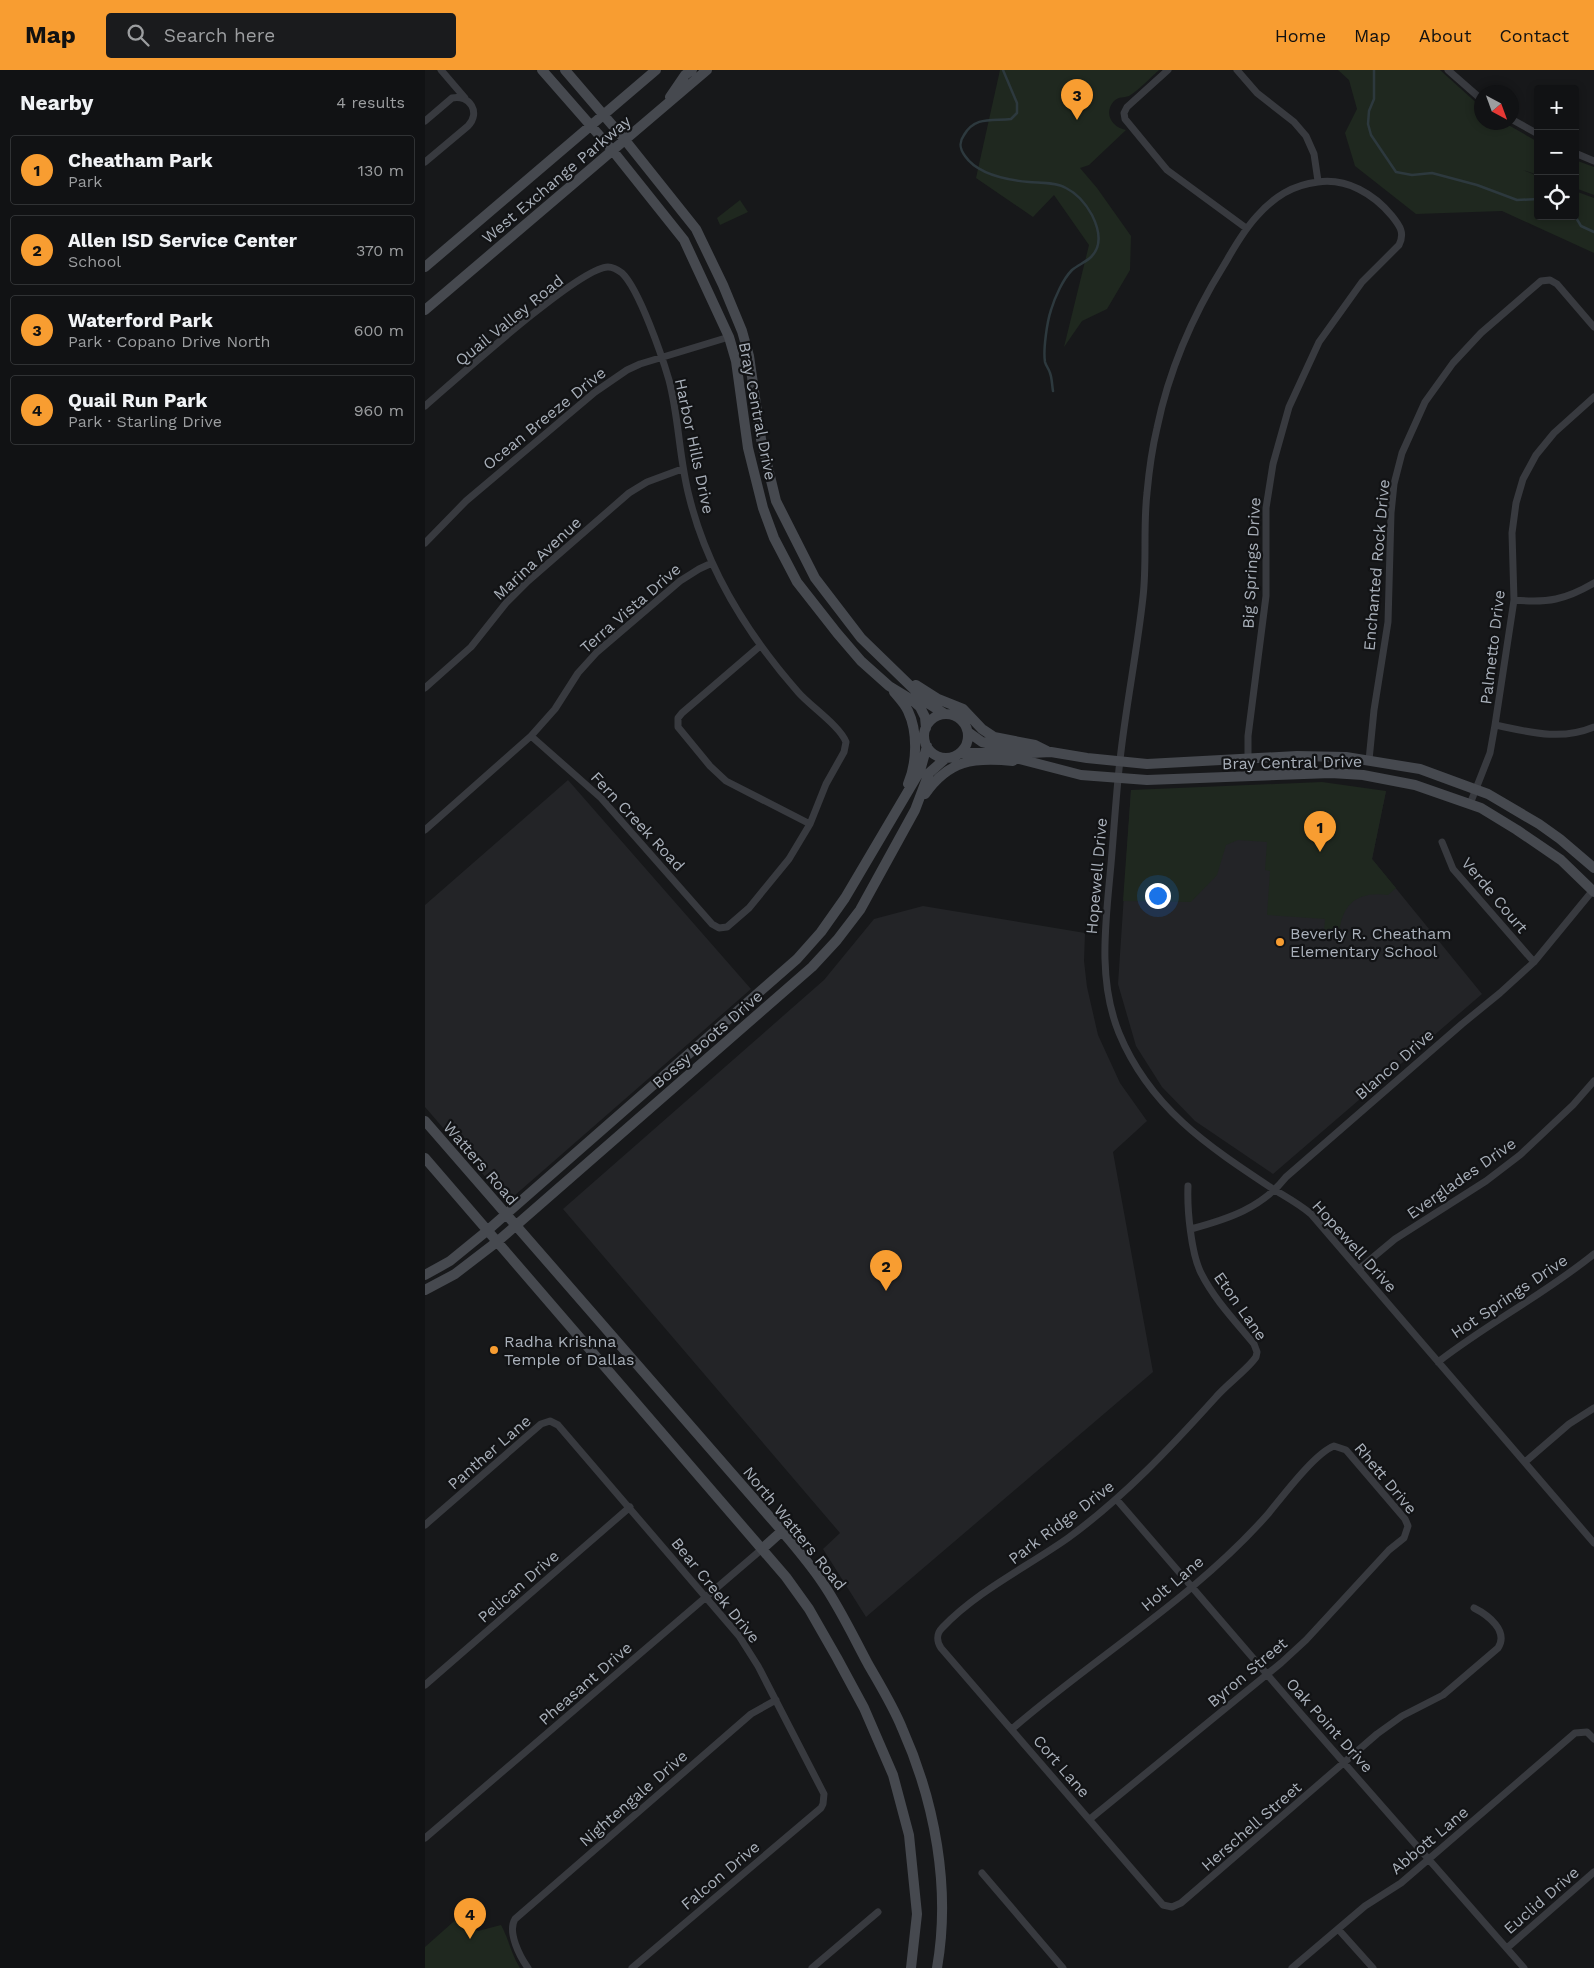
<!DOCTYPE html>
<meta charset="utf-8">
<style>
:root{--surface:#111214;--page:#1a1b1d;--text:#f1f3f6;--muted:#9c9ea0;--line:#303234;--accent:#f89d31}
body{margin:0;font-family:"Work Sans",sans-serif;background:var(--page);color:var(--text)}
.controls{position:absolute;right:15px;top:15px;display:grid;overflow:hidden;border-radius:5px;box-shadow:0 2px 8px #0003}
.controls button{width:45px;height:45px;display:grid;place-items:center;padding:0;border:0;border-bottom:1px solid var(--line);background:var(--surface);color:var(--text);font:25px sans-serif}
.compass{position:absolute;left:1049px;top:15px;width:45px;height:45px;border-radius:50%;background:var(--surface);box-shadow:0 2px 8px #0003;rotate:139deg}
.you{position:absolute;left:732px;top:825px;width:18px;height:18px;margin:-12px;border:4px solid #fff;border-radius:50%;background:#1a73e8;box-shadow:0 0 0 8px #1a73e833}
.badge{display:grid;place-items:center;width:32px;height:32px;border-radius:50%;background:var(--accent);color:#111;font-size:16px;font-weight:700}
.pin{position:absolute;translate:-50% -41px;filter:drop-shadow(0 1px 2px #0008)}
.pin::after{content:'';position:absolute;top:26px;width:18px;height:15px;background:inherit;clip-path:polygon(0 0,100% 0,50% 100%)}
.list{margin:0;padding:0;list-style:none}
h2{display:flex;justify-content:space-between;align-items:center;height:65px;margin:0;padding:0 20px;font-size:21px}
h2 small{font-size:16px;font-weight:400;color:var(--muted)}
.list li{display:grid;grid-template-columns:32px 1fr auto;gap:15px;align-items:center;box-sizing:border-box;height:70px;margin:0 10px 10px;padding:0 10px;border:1px solid var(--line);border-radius:5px}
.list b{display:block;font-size:19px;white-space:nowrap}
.list p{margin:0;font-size:16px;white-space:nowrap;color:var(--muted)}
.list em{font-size:16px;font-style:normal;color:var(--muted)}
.icon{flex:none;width:28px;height:28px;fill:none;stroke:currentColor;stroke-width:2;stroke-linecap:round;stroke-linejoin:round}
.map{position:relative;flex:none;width:1169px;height:1898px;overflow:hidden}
header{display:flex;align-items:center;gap:30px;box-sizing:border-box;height:70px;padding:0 25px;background:var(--accent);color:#111}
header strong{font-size:24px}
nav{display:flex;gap:28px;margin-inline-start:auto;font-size:18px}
.search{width:350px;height:45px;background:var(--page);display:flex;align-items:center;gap:12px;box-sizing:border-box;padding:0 18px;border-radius:5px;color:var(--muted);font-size:19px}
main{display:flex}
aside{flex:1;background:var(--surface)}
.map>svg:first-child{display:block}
.built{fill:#232427}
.green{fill:#1f281f}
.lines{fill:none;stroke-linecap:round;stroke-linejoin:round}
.stream{stroke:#2d393e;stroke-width:2.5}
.street{stroke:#383a3f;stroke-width:7}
.secondary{stroke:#46494f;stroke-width:10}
.poi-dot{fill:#f89d31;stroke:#121315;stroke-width:2}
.labels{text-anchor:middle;stroke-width:4.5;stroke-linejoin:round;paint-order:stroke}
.street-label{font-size:16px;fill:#a9b0ba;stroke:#121315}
.poi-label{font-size:16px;fill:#a9b0ba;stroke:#121315;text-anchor:start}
</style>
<header>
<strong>Map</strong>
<div class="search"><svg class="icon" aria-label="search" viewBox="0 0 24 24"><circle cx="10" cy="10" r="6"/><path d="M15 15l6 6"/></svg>Search here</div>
<nav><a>Home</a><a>Map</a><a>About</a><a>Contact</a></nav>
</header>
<main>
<aside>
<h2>Nearby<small>4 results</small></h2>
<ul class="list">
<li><span class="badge">1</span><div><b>Cheatham Park</b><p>Park</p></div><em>130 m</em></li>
<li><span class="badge">2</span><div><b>Allen ISD Service Center</b><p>School</p></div><em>370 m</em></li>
<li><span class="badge">3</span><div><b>Waterford Park</b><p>Park · Copano Drive North</p></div><em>600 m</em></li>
<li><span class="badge">4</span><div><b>Quail Run Park</b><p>Park · Starling Drive</p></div><em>960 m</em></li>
</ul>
</aside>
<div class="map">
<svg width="1169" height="1898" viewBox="0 0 1169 1898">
<rect width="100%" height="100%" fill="#17181a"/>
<!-- built -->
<path class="built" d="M 143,710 L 326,919 L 82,1132 L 0,1037 L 0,835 Z
M 706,720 L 961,721 L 947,789 L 1057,924 L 848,1104 L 770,1051 L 737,1017 L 711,976 L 693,914 Z
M 498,836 L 660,863 L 659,891 L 662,917 L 673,965 L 695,1013 L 722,1051 L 688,1082 L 728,1302 L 441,1547 L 398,1479 L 415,1463 L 138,1139 L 399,910 L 449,849 Z"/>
<!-- green -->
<path class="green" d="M 575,0 L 734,0 C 725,8 714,20 704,26 C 699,28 694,26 689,31 C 678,43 687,58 701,60 L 664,95 L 655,98 L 672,118 L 706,166 L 705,200 L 682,239 L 657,251 L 639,277 L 664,175 L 629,125 L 608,147 L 551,108 Z
M 913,0 L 1015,0 L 1056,37 L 1056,52 L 1080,53 L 1113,72 L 1113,105 L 1098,100 L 1113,106 L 1113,146 L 1150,146 L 1150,121 L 1169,128 L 1169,183 L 1077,141 L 991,144 L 930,96 L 920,63 L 932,39 L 924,10 Z
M 1150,90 L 1169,97 L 1169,125 L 1150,118 Z
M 315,130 L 323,142 L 295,155 L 292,148 Z
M 897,712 L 961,721 L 947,789 L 971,818 L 963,825 C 932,821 917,834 914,864 L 899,862 L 900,849 L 842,845 L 845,801 L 840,800 L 842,772 L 813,770 L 801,775 L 792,805 L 766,832 L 698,831 L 706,720 Z
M 36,1845 L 53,1861 L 76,1855 C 84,1869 86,1884 95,1898 L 0,1898 L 0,1877 Z"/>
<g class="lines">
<!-- stream -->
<path class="stream" d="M 578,0 L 592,33 L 592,43 L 586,49 C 567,51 550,46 539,65 C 534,72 534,78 540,86 C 553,105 582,110 604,112 C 616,113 631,112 641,118 C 653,124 661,134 667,145 C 674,159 678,175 666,187 C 661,192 653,195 647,200 C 638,209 630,227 626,240 C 622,252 618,280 620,292 C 621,296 624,299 625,303 C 627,308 627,315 628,321
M 949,0 L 949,29 L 944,41 L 943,54 L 946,65 L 971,102 L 987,105 L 1007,103 L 1052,115 L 1092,130 L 1113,129
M 1150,146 L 1156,156 L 1169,162"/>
<!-- street -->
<path class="street" d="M 16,0 L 40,28
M 743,0 L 702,37 L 699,43 L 700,49 L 742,100 L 821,158
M 812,0 L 832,23 L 869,52 L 881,66 L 889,84 L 893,111
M 1023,0 L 1056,29
M 1086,49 L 1113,64
M 0,51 L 27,28 C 45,24 56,43 43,56 L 0,92
M 1150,83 L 1169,91
M 0,336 C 28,312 154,197 183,197 C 188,197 193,200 197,203 C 214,219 237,286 244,310 C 254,348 254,388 264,426 C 282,500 322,564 373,622 C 385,636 415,656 421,672 L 419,682 L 401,714 L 385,754 L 364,789 L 324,838 L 302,857 L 294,858 L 287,854 L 176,728 L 106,666
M 0,473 L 41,431 L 170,322 L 202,300 L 215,294 L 304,267
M 1089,530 C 1123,533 1140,530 1169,513
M 335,576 L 257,643 L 253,648 L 253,657 L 285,696 L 301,711 L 385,754
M 0,618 L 46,577 L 81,533 L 103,511 L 204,423 L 222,412 L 257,399
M 1070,655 C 1104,662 1136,671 1169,657
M 823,688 L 823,666 L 841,526 L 841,438 L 848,394 L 864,337 L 894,272 L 937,212 L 974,175 C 980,163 975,156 967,146 C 949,124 922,108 893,112 C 867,115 849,127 832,146 C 818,161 809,178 799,195 C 768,245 744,300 732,358 C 727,379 724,401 722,423 C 718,457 722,493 718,527 C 712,582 701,635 695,690 C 691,725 689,760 686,794 C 681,850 672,909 694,963 C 725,1038 783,1076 848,1119 C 861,1127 874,1134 886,1144 L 1169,1473
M 944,690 L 949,640 L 963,552 L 966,443 L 969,414 L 977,383 L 1000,332 L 1028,293 L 1056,263 L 1116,211 L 1125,210 L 1132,214 L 1169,257
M 1045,734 L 1065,683 L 1070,655 L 1089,530 L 1087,463 L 1091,433 L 1098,409 L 1111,385 L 1129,363 L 1169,327
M 0,760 L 106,666 L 130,639 L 153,603 L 172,582 L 255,511 L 274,499 L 287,493
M 1017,772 L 1028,799 L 1109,892
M 763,1116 C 762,1139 766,1183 776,1203 C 789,1229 810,1251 829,1274 L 832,1282 L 831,1287 C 824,1298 801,1315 791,1327 C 745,1378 699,1427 643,1468 C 602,1497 552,1521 517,1558 C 511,1564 512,1572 516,1578 L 738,1835 L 747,1837 L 756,1833 L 952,1664 L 977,1646 L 1018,1625 L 1073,1578 C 1084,1561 1063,1545 1049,1538
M 766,1159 C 803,1149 837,1138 861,1107 L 1037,954 L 1075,923 L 1109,892 L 1169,819
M 934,1199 L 970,1169 L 1061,1111 L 1095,1085 L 1148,1035 L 1169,1011
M 1013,1292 C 1063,1253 1120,1224 1169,1184
M 1100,1392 L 1144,1354 L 1169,1338
M 692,1430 L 877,1645 L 1099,1898
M 0,1455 L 116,1354 L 125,1351 L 133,1355 L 314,1566 L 333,1596 L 399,1724 L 398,1734 L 396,1738 L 207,1898
M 0,1615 L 205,1437
M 587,1659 C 670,1587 770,1527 843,1444 C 857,1427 890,1383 909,1376 L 921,1380 L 980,1449 L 983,1456 L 979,1468 L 964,1480 L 881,1570 L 856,1593 L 665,1749
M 0,1768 L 337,1479
M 557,1803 L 638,1898
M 913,1859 L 948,1898
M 1082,1878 L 1169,1802
M 103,1898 C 95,1887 82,1862 90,1849 L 326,1644 L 351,1630
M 387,1898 L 453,1842
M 867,1898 L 940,1836 L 976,1813 L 1150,1663 L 1162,1662 L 1169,1669"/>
<!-- secondary -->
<path class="secondary" d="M 117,0 L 188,81 L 259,170 L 304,267 L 311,291 L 323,378 L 338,438 L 349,468 L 372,512 L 412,563 L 436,591 L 464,616 L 487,630 L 495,637 L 500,647 L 501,658
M 140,0 L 200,70 L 271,159 L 298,215 L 317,261 L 324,286 L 336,369 L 351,431 L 390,508 L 436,568 L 504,634 L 520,644
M 245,27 L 260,5 L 267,0
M 0,197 L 231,0
M 0,240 L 282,0
M 491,615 L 513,629 L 538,639 L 557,659 L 569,667 L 610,675 L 622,681
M 469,622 C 474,628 480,634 483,641 C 493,662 492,693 483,714
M499 666a22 22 0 1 1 44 0a22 22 0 1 1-44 0Z
M 543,662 L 557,672 L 606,683 L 626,682 L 662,688 L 722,694 L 872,686 L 921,687 L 995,699 L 1063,724 L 1114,754 L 1135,769 L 1169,798
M 535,683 L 571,683 L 656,705 L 722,710 L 906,703 L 938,705 L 990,715 L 1056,738 L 1092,760 L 1136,790 L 1169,822
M 500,724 C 524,690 548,687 588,691
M 0,1051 L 357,1461 C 371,1478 385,1494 397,1512 C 415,1538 428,1566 443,1594 C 455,1615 468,1636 477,1658 C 510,1732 526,1818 512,1898
M 0,1088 L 361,1507 L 384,1539 L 412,1588 L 439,1638 L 468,1705 L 484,1765 L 492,1844 L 486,1898
M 0,1205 L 25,1191 L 63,1160 L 372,889 L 396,862 L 420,828 L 495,701 L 502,676
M 0,1220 L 30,1204 L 73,1171 L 387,897 L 412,870 L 435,840 L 490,740 L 504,703 L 521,688
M 337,1479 L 357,1461"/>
</g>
<!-- markers -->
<g class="poi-dot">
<circle cx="855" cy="872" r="5"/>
<circle cx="69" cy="1280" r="5"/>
</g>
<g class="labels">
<!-- street labels -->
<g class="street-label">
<text transform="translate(131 109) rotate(-40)" y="6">West Exchange Parkway</text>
<text transform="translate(84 250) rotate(-39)" y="6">Quail Valley Road</text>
<text transform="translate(333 341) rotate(79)" y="6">Bray Central Drive</text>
<text transform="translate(119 348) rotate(-39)" y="6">Ocean Breeze Drive</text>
<text transform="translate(270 376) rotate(78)" y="6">Harbor Hills Drive</text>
<text transform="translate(112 488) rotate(-43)" y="6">Marina Avenue</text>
<text transform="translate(826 493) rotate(-87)" y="6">Big Springs Drive</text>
<text transform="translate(951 495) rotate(-85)" y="6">Enchanted Rock Drive</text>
<text transform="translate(205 538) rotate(-41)" y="6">Terra Vista Drive</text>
<text transform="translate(1067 577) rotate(-83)" y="6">Palmetto Drive</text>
<text transform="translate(867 692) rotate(-1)" y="6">Bray Central Drive</text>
<text transform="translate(213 751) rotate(47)" y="6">Fern Creek Road</text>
<text transform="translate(671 806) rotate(-85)" y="6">Hopewell Drive</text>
<text transform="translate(1070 825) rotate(50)" y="6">Verde Court</text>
<text transform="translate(282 969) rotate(-41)" y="6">Bossy Boots Drive</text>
<text transform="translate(969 994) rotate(-41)" y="6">Blanco Drive</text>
<text transform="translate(56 1093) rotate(49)" y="6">Watters Road</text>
<text transform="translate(1036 1108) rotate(-35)" y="6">Everglades Drive</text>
<text transform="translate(930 1176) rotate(48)" y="6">Hopewell Drive</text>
<text transform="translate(1084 1226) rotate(-34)" y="6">Hot Springs Drive</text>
<text transform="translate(816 1236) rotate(55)" y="6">Eton Lane</text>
<text transform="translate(64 1382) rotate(-41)" y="6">Panther Lane</text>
<text transform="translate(961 1408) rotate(50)" y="6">Rhett Drive</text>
<text transform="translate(636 1452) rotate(-37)" y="6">Park Ridge Drive</text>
<text transform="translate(370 1458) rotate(51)" y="6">North Watters Road</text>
<text transform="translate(747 1513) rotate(-40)" y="6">Holt Lane</text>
<text transform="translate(93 1516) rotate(-41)" y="6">Pelican Drive</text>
<text transform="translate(291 1520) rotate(51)" y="6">Bear Creek Drive</text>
<text transform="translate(822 1602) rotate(-40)" y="6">Byron Street</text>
<text transform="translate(160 1613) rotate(-41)" y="6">Pheasant Drive</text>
<text transform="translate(905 1655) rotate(48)" y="6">Oak Point Drive</text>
<text transform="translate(637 1696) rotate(49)" y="6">Cort Lane</text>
<text transform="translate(208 1728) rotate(-41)" y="6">Nightengale Drive</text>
<text transform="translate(826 1756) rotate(-41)" y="6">Herschell Street</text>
<text transform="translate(1004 1770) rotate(-40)" y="6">Abbott Lane</text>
<text transform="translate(295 1805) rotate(-40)" y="6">Falcon Drive</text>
<text transform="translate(1116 1830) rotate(-41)" y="6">Euclid Drive</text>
</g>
<!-- poi labels -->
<g class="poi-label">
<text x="865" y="869">Beverly R. Cheatham<tspan x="865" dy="18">Elementary School</tspan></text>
<text x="79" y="1277">Radha Krishna<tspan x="79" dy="18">Temple of Dallas</tspan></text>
</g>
</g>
</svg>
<div class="controls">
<button>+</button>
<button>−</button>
<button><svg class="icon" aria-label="locate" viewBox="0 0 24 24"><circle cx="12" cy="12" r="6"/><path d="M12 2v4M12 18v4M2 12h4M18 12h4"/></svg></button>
</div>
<svg class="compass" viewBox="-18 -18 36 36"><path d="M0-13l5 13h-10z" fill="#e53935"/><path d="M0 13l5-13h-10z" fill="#9c9ea0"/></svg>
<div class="you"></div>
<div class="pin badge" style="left:895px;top:782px">1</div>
<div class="pin badge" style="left:461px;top:1221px">2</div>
<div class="pin badge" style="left:652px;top:50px">3</div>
<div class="pin badge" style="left:45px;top:1869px">4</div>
</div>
</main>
